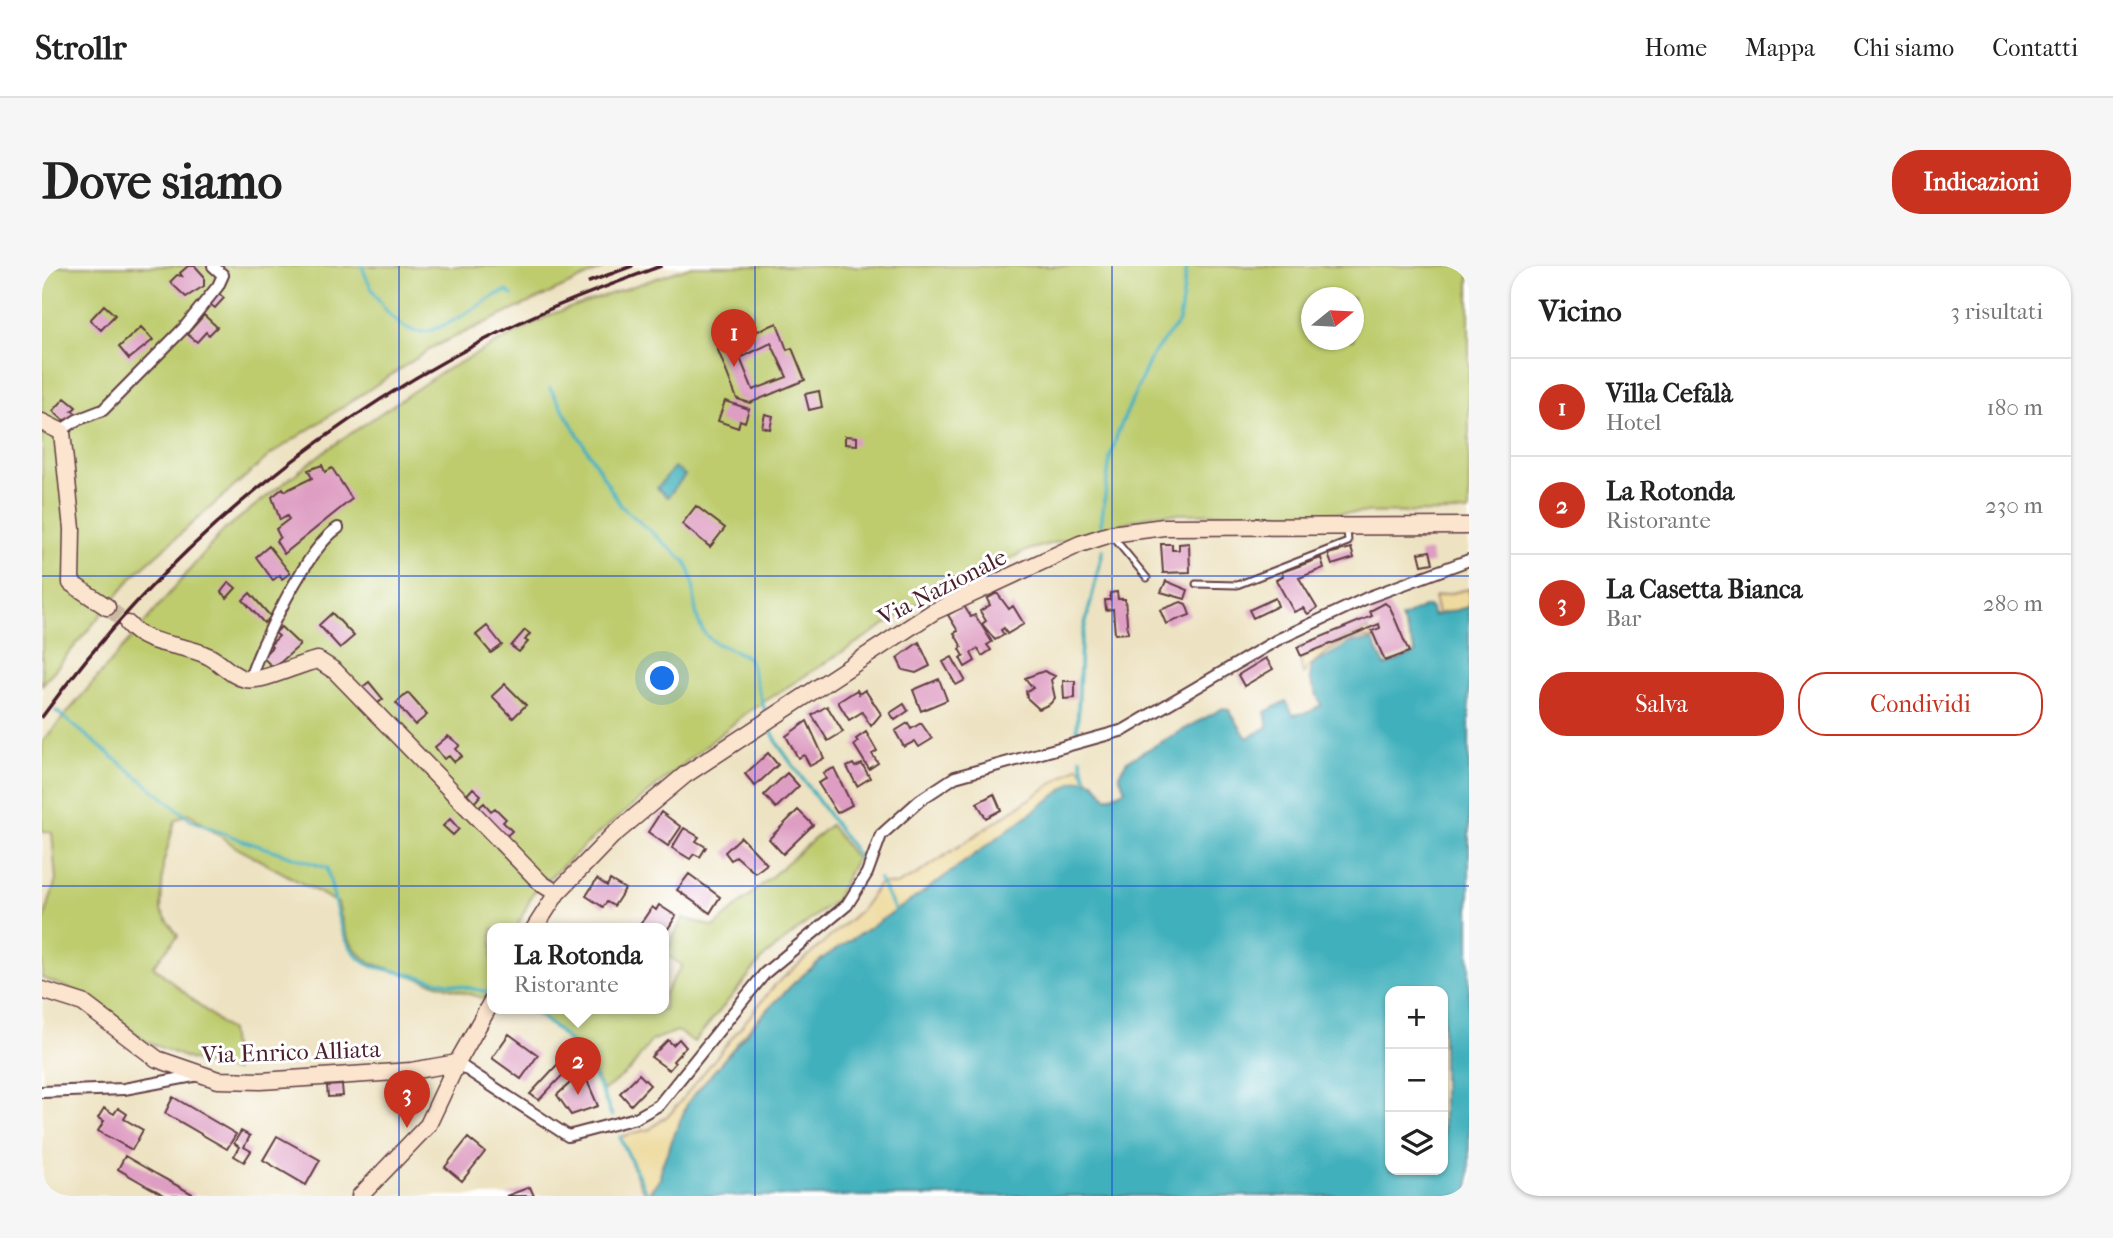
<!DOCTYPE html>
<html lang="it">
<meta charset="utf-8">
<style>
:root{--surface:#fff;--page:#f6f6f6;--text:#222;--muted:#767676;--line:#e0e0e0;--accent:#c8321e}
body{margin:0;font-family:"IM FELL French Canon",serif;background:var(--page);color:var(--text)}
.controls{position:absolute;right:21px;bottom:21px;display:grid;overflow:hidden;border-radius:14px;box-shadow:0 2px 5px #0004}
.controls button{width:63px;height:63px;display:grid;place-items:center;padding:0;border:0;border-bottom:2px solid var(--line);background:var(--surface);color:var(--text);font:35px sans-serif}
.compass{position:absolute;left:1259px;top:21px;width:63px;height:63px;border-radius:50%;background:var(--surface);box-shadow:0 2px 5px #0004;rotate:72deg}
.you{position:absolute;left:621px;top:413px;width:24px;height:24px;margin:-18px;border:5px solid #fff;border-radius:50%;background:#1a73e8;box-shadow:0 0 0 10px #1a73e833}
.badge{display:grid;place-items:center;width:46px;height:46px;border-radius:50%;background:var(--accent);color:#fff;font-size:23px;font-weight:700}
.pin{position:absolute;translate:-50% -58px;filter:drop-shadow(0 2px 4px #0008)}
.pin::after{content:'';position:absolute;top:37px;width:24px;height:21px;background:inherit;clip-path:polygon(0 0,100% 0,50% 100%)}
.popup{position:absolute;left:445px;top:657px;width:182px;height:91px;box-sizing:border-box;display:grid;place-content:center;border-radius:14px;background:var(--surface);filter:drop-shadow(0 2px 5px #0005);font-size:23px;white-space:nowrap;color:var(--muted)}
.popup b{font-size:26px;color:var(--text)}
.popup::after{content:'';position:absolute;left:50%;top:100%;margin-left:-14px;border:14px solid transparent;border-top-color:var(--surface)}
.list{margin:0;padding:0;list-style:none}
h2{display:flex;justify-content:space-between;align-items:center;height:91px;margin:0;padding:0 28px;font-size:30px}
h2 small{font-size:23px;font-weight:400;color:var(--muted)}
.list li{display:grid;grid-template-columns:46px 1fr auto;gap:21px;align-items:center;box-sizing:border-box;height:98px;padding:0 28px;border-top:2px solid var(--line)}
.list b{display:block;font-size:26px;white-space:nowrap}
.list p{margin:0;font-size:23px;white-space:nowrap;color:var(--muted)}
.list em{font-size:23px;font-style:normal;color:var(--muted)}
.actions{display:flex;gap:14px;padding:21px 28px}
.actions a{flex:1;padding:16px 0;border:2px solid var(--accent);border-radius:28px;text-align:center;font-size:24px;color:var(--accent)}
.actions .main{background:var(--accent);color:#fff}
.icon{flex:none;width:38px;height:38px;fill:none;stroke:currentColor;stroke-width:2;stroke-linecap:round;stroke-linejoin:round}
.map{position:relative;flex:none;width:1427px;height:930px;overflow:hidden;border-radius:28px}
header{display:flex;align-items:center;gap:42px;box-sizing:border-box;height:98px;padding:0 35px;background:var(--surface);border-bottom:2px solid var(--line)}
header strong{font-size:33px}
nav{display:flex;gap:38px;margin-inline-start:auto;font-size:24px}
.intro{display:flex;align-items:center;justify-content:space-between;box-sizing:border-box;height:168px;padding:0 42px}
h1{margin:0;font-size:49px}
.button{padding:18px 32px;border-radius:28px;background:var(--accent);color:#fff;font-size:24px;font-weight:700}
main{display:flex;gap:42px;padding:0 42px}
aside{flex:1;background:var(--surface);border-radius:28px;box-shadow:0 2px 5px #0004}
.map>svg:first-child{display:block}
.green{fill:#becc6e;stroke:#84764c;stroke-width:2;fill-rule:evenodd}
.sand{fill:#eeda9e;stroke:#9c7c64;stroke-width:2}
.water{fill:#40b0bc;stroke:#456874;stroke-width:2;fill-rule:evenodd}
.lines{fill:none;stroke-linecap:round;stroke-linejoin:round}
.stream{stroke:#40b0bc;stroke-width:3.5}
.building{fill:#de9dc2;fill-rule:evenodd}
.secondary-tunnel{stroke:#ccbba3;stroke-width:16;stroke-dasharray:16 8;stroke-linecap:butt}
.lane-casing{stroke:#623c42;stroke-width:9}
.street-casing{stroke:#623c42;stroke-width:14}
.secondary-casing{stroke:#623c42;stroke-width:19}
.lane{stroke:#fff;stroke-width:5}
.street{stroke:#fff;stroke-width:10}
.secondary{stroke:#fbe5cf;stroke-width:16}
.rail{stroke:#4a1f2b;stroke-width:3.5}
.grid{fill:none;stroke:#1d4ed8;stroke-width:2;stroke-opacity:0.55}
.labels{text-anchor:middle;stroke-width:6;stroke-linejoin:round;paint-order:stroke}
.street-label{font-size:24px;fill:#4a1f2b;stroke:#fff}
</style>
<header>
<strong>Strollr</strong>
<nav><a>Home</a><a>Mappa</a><a>Chi siamo</a><a>Contatti</a></nav>
</header>
<div class="intro"><h1>Dove siamo</h1><a class="button">Indicazioni</a></div>
<main>
<div class="map">
<svg width="1427" height="930" viewBox="0 0 1427 930">
<rect width="100%" height="100%" fill="#fff"/>
<filter id="ink" filterUnits="userSpaceOnUse"><feTurbulence type="fractalNoise" baseFrequency=".0143" numOctaves="2"/><feDisplacementMap in="SourceGraphic" scale="14" xChannelSelector="R" yChannelSelector="G"/><feConvolveMatrix kernelMatrix="1 2 1 2 8 2 1 2 1" color-interpolation-filters="sRGB"/></filter>
<filter id="wash" filterUnits="userSpaceOnUse"><feTurbulence type="fractalNoise" baseFrequency=".00686" numOctaves="4" result="noise"/><feDisplacementMap in="SourceGraphic" scale="28" xChannelSelector="R" yChannelSelector="G"/><feGaussianBlur stdDeviation="1.57" result="paint"/><feColorMatrix in="noise" values="0 0 0 0 0 0 0 0 0 0 0 0 0 0 0 0 0 1.4 0 .05"/><feComposite in="paint" operator="in"/></filter>
<g filter="url(#wash)">
<rect width="100%" height="100%" fill="#ede2c1"/>
<!-- green -->
<path class="green" d="M 0,0 L 567,0 L 393,80 L 228,189 L 94,307 L 0,419 Z
M 650,0 L 1427,0 L 1427,246 L 1114,248 L 986,284 L 877,337 L 703,448 L 551,572 L 491,627 L 474,663 L 450,663 L 450,716 L 443,733 L 329,697 C 306,681 301,664 296,637 L 195,582 L 146,547 L 133,555 L 121,598 L 119,645 L 136,670 L 111,700 L 188,765 L 193,805 L 150,794 L 105,776 L 47,730 L 0,712 L 0,660 L 14,614 L 10,566 L 0,565 L 0,476 L 181,265 L 280,187 L 398,107 L 510,48 ZM 1269,32 L 1311,32 L 1311,74 L 1269,74 Z
M 788,559 L 814,593 L 793,634 L 722,691 L 652,776 L 635,765 L 609,775 L 588,804 L 561,825 C 544,789 521,764 488,743 L 605,743 L 610,746 L 622,743 L 622,728 L 640,699 L 623,688 L 641,652 L 672,661 Z"/>
<!-- sand -->
<path class="sand" d="M 1427,323 L 1427,341 L 1396,348 L 1392,331 Z
M 1326,363 L 1333,375 C 1313,363 1272,392 1261,408 L 1258,393 Z
M 1037,500 L 1048,515 L 1030,517 L 879,628 L 780,693 L 753,716 L 712,757 L 646,836 L 620,899 L 618,913 L 603,930 L 578,871 L 608,863 L 629,847 L 733,719 L 819,644 L 838,617 L 854,619 L 874,609 Z"/>
<!-- water -->
<path class="water" d="M 632,201 L 643,209 L 626,231 L 615,222 Z
M 1382,341 L 1388,341 L 1391,350 L 1427,341 L 1427,930 L 606,930 L 618,913 L 620,899 L 646,836 L 713,757 L 753,716 L 780,693 L 879,628 L 1030,517 L 1038,514 L 1052,516 L 1065,532 L 1083,524 L 1077,508 L 1085,495 L 1181,442 L 1187,444 L 1205,472 L 1226,461 L 1223,446 L 1244,435 L 1251,449 L 1267,446 L 1279,439 L 1268,412 L 1270,399 L 1311,376 L 1331,375 L 1343,400 L 1374,387 L 1359,352 ZM 1401,725 L 1401,904 L 1348,904 L 1348,725 Z"/>
<g class="lines">
<!-- stream -->
<path class="stream" d="M 320,0 C 327,22 351,65 379,66 C 399,66 438,38 456,28 L 465,25 L 470,29
M 508,122 L 579,240 L 643,295 C 658,318 646,346 664,369 C 674,382 695,382 707,393 L 723,445
M 1059,259 L 1068,192 L 1076,166 L 1110,89 L 1137,56 L 1145,0
M 14,445 L 149,554 L 199,574 L 285,602 C 295,636 295,684 330,700 L 450,727
M 728,462 L 737,480 L 818,593
M 1035,470 L 1039,376 L 1061,284
M 1039,492 L 1044,514
M 837,613 L 853,644
M 487,743 C 532,772 551,801 570,850
M 578,871 L 606,930"/>
</g>
<g id="blocks">
<!-- building -->
<path class="building" d="M 146,0 L 153,0 L 162,10 L 162,20 L 144,31 L 128,16 L 135,9 L 140,10 L 138,7 Z
M 175,26 L 182,32 L 173,42 L 165,36 Z
M 62,39 L 73,49 L 59,64 L 48,54 Z
M 162,49 L 175,61 L 167,69 L 164,66 L 155,76 L 145,68 Z
M 698,55 L 704,70 L 735,57 L 745,84 L 750,82 L 763,114 L 708,137 L 695,133 L 669,66 ZM 729,77 L 745,111 L 711,124 L 698,92 Z
M 99,61 L 111,74 L 87,93 L 77,81 Z
M 777,125 L 780,141 L 767,144 L 763,128 Z
M 23,132 L 34,141 L 30,145 L 34,147 L 28,153 L 21,154 L 11,145 Z
M 683,135 L 707,143 L 703,156 L 698,154 L 696,162 L 676,155 Z
M 723,148 L 731,150 L 728,163 L 720,161 Z
M 803,170 L 815,171 L 815,179 L 803,178 Z
M 280,199 L 283,206 L 290,202 L 310,233 L 242,288 L 234,275 L 238,271 L 234,263 L 247,253 L 245,250 L 238,254 L 230,231 L 241,222 L 243,225 L 270,212 L 266,204 Z
M 654,240 L 683,262 L 668,281 L 640,258 Z
M 1147,277 L 1148,306 L 1121,307 L 1119,278 L 1130,278 L 1130,284 L 1137,284 L 1137,278 Z
M 227,280 L 248,307 L 240,313 L 238,309 L 231,314 L 214,291 Z
M 1309,282 L 1312,292 L 1290,299 L 1286,288 Z
M 1388,285 L 1391,297 L 1380,299 L 1377,287 Z
M 1279,292 L 1282,302 L 1257,312 L 1275,342 L 1266,348 L 1261,342 L 1252,346 L 1234,314 L 1241,310 L 1240,306 Z
M 1124,315 L 1146,324 L 1143,333 L 1119,326 Z
M 187,316 L 194,322 L 185,332 L 179,326 Z
M 1075,326 L 1076,333 L 1083,333 L 1086,367 L 1073,368 L 1071,343 L 1064,344 L 1063,334 L 1068,334 L 1068,327 Z
M 208,327 L 229,351 L 222,357 L 201,334 Z
M 955,327 L 967,343 L 971,340 L 982,358 L 965,368 L 962,362 L 959,364 L 962,369 L 953,374 L 940,358 L 944,355 L 938,345 L 948,339 L 945,333 Z
M 1233,332 L 1236,340 L 1211,352 L 1207,344 Z
M 1139,336 L 1144,338 L 1148,349 L 1124,358 L 1118,344 Z
M 1343,337 L 1348,341 L 1367,386 L 1343,395 L 1330,365 L 1338,362 L 1337,358 L 1259,390 L 1255,381 L 1330,350 L 1328,345 Z
M 922,340 L 929,351 L 933,349 L 950,376 L 945,379 L 949,384 L 940,390 L 936,383 L 929,387 L 933,395 L 923,401 L 918,392 L 922,390 L 918,383 L 920,381 L 912,367 L 916,365 L 906,349 Z
M 290,347 L 312,370 L 298,382 L 277,359 Z
M 445,360 L 460,379 L 449,387 L 434,369 Z
M 239,361 L 258,379 L 232,402 L 220,391 L 230,381 L 228,379 L 237,370 L 233,367 Z
M 483,364 L 488,368 L 483,374 L 486,376 L 477,386 L 469,380 Z
M 877,376 L 888,400 L 874,407 L 861,404 L 855,392 Z
M 910,391 L 923,414 L 914,419 L 901,396 Z
M 1224,392 L 1231,403 L 1202,420 L 1196,409 Z
M 1002,405 L 1013,410 L 1009,414 L 1013,432 L 1008,438 L 997,443 L 985,432 L 984,425 L 991,422 L 983,412 Z
M 897,413 L 905,434 L 879,445 L 871,424 Z
M 1021,415 L 1033,415 L 1033,432 L 1022,433 Z
M 327,416 L 341,433 L 331,441 L 317,424 Z
M 463,418 L 484,439 L 471,452 L 450,430 Z
M 815,424 L 817,428 L 823,424 L 839,448 L 829,460 L 820,446 L 807,454 L 796,436 Z
M 366,427 L 385,449 L 373,459 L 354,437 Z
M 862,438 L 866,445 L 853,454 L 848,447 Z
M 785,440 L 801,466 L 786,475 L 770,449 Z
M 765,455 L 782,492 L 768,500 L 762,489 L 756,492 L 744,470 Z
M 866,457 L 869,463 L 879,457 L 890,473 L 877,481 L 873,475 L 862,481 L 853,465 Z
M 824,466 L 835,485 L 830,488 L 836,497 L 827,503 L 812,479 L 816,476 L 814,473 Z
M 406,470 L 418,479 L 414,483 L 420,490 L 412,496 L 407,490 L 402,493 L 393,481 Z
M 726,487 L 736,499 L 713,520 L 703,508 Z
M 811,498 L 813,501 L 820,498 L 828,512 L 815,520 L 805,501 Z
M 792,502 L 810,539 L 795,547 L 776,517 L 784,513 L 781,507 Z
M 745,507 L 757,520 L 734,542 L 722,529 Z
M 431,522 L 439,529 L 431,538 L 423,531 Z
M 952,528 L 959,544 L 944,552 L 935,537 Z
M 442,537 L 449,545 L 453,542 L 464,553 L 461,556 L 470,565 L 460,574 L 433,545 Z
M 756,544 L 771,559 L 741,588 L 727,573 Z
M 619,546 L 639,561 L 626,580 L 606,566 Z
M 408,553 L 417,563 L 411,569 L 401,560 Z
M 642,562 L 657,571 L 654,575 L 664,581 L 658,591 L 652,588 L 648,593 L 630,582 Z
M 699,571 L 725,598 L 713,607 L 694,590 L 689,594 L 683,586 Z
M 647,608 L 678,631 L 668,647 L 635,624 Z
M 555,613 L 565,620 L 568,614 L 583,623 L 572,640 L 565,636 L 561,641 L 544,630 Z
M 617,639 L 634,650 L 622,669 L 622,663 L 595,663 L 610,641 L 614,644 Z
M 467,768 L 496,789 L 479,813 L 450,792 Z
M 637,773 L 644,781 L 631,795 L 633,797 L 627,804 L 609,791 L 626,774 L 631,779 Z
M 525,788 L 532,797 L 497,834 L 488,828 Z
M 539,807 L 544,812 L 556,840 L 529,849 L 515,829 Z
M 597,808 L 608,819 L 589,839 L 578,827 Z
M 300,819 L 301,830 L 286,831 L 285,820 Z
M 131,831 L 194,868 L 185,883 L 123,847 Z
M 62,842 L 72,848 L 76,842 L 85,848 L 82,853 L 101,864 L 90,884 L 56,865 L 62,855 L 56,852 Z
M 199,865 L 208,870 L 202,881 L 209,885 L 202,896 L 192,890 L 197,881 L 192,877 Z
M 235,870 L 278,894 L 264,919 L 221,894 Z
M 426,872 L 443,886 L 420,915 L 403,901 Z
M 83,890 L 114,908 L 154,930 L 124,930 L 107,921 L 76,903 Z
M 488,921 L 492,930 L 464,930 Z"/>
</g>
</g>
<g filter="url(#ink)">
<use href="#blocks" fill-opacity="0" stroke="#623c42" stroke-width="2"/>
<g class="lines">
<!-- secondary-tunnel -->
<path class="secondary-tunnel" d="M 65,341 L 86,358"/>
<!-- lane casing -->
<g class="lane-casing">
<path id="lane" d="M 1071,271 L 1105,312
M 1154,318 L 1195,319 L 1306,276 L 1305,263"/>
</g>
<!-- street casing -->
<g class="street-casing">
<path id="street" d="M 18,165 L 35,154 L 61,144 L 142,62 L 176,20 L 181,9 L 171,0
M 208,413 C 218,378 267,280 296,262
M 415,797 L 526,870 L 594,852 L 617,839 L 723,707 L 805,639 L 825,607 L 839,569 L 878,534 L 913,511 L 1082,464 L 1235,374 L 1327,331 L 1427,294
M 0,826 L 82,823 L 157,809"/>
</g>
<!-- secondary casing -->
<g class="secondary-casing">
<path id="secondary" d="M 0,156 L 20,166 L 30,263 L 29,317 L 65,341
M 86,358 C 105,381 141,377 166,390 C 179,396 189,410 203,413 C 221,417 257,397 276,394 L 293,405 L 500,618 L 515,627
M 492,663 L 515,627 L 570,570 L 643,509 L 891,346 L 1038,278 L 1069,268 L 1122,261 L 1427,260
M 0,724 L 41,737 L 115,793 L 176,814 L 219,815 L 369,805 L 415,797
M 318,930 L 386,859 L 415,797 L 450,735"/>
</g>
<!-- lane -->
<use href="#lane" class="lane"/>
<!-- street -->
<use href="#street" class="street"/>
<!-- secondary -->
<use href="#secondary" class="secondary"/>
<!-- rail -->
<path class="rail" d="M 547,16 L 590,0
M 0,451 C 124,280 290,145 481,55 C 526,34 573,17 619,0"/>
</g>
</g>
<!-- grid -->
<path class="grid" d="M 357,0 L 357,930M 713,0 L 713,930M 1070,0 L 1070,930M 0,310 L 1427,310M 0,620 L 1427,620"/>
<g class="labels">
<!-- street labels -->
<g class="street-label">
<text transform="translate(900 321) rotate(-27)" y="8">Via Nazionale</text>
<text transform="translate(249 786) rotate(-2)" y="8">Via Enrico Alliata</text>
</g>
</g>
</svg>
<div class="controls">
<button>+</button>
<button>−</button>
<button><svg class="icon" aria-label="layers" viewBox="0 0 24 24"><path d="M12 4l9 5-9 5-9-5zM3 14l9 5 9-5"/></svg></button>
</div>
<svg class="compass" viewBox="-18 -18 36 36"><path d="M0-13l5 13h-10z" fill="#e53935"/><path d="M0 13l5-13h-10z" fill="#767676"/></svg>
<div class="you"></div>
<div class="pin badge" style="left:692px;top:101px">1</div>
<div class="pin badge" style="left:536px;top:829px">2</div>
<div class="popup"><b>La Rotonda</b>Ristorante</div>
<div class="pin badge" style="left:365px;top:862px">3</div>
</div>
<aside>
<h2>Vicino<small>3 risultati</small></h2>
<ul class="list">
<li><span class="badge">1</span><div><b>Villa Cefalà</b><p>Hotel</p></div><em>180 m</em></li>
<li><span class="badge">2</span><div><b>La Rotonda</b><p>Ristorante</p></div><em>230 m</em></li>
<li><span class="badge">3</span><div><b>La Casetta Bianca</b><p>Bar</p></div><em>280 m</em></li>
</ul>
<div class="actions"><a class="main">Salva</a><a>Condividi</a></div>
</aside>
</main>
